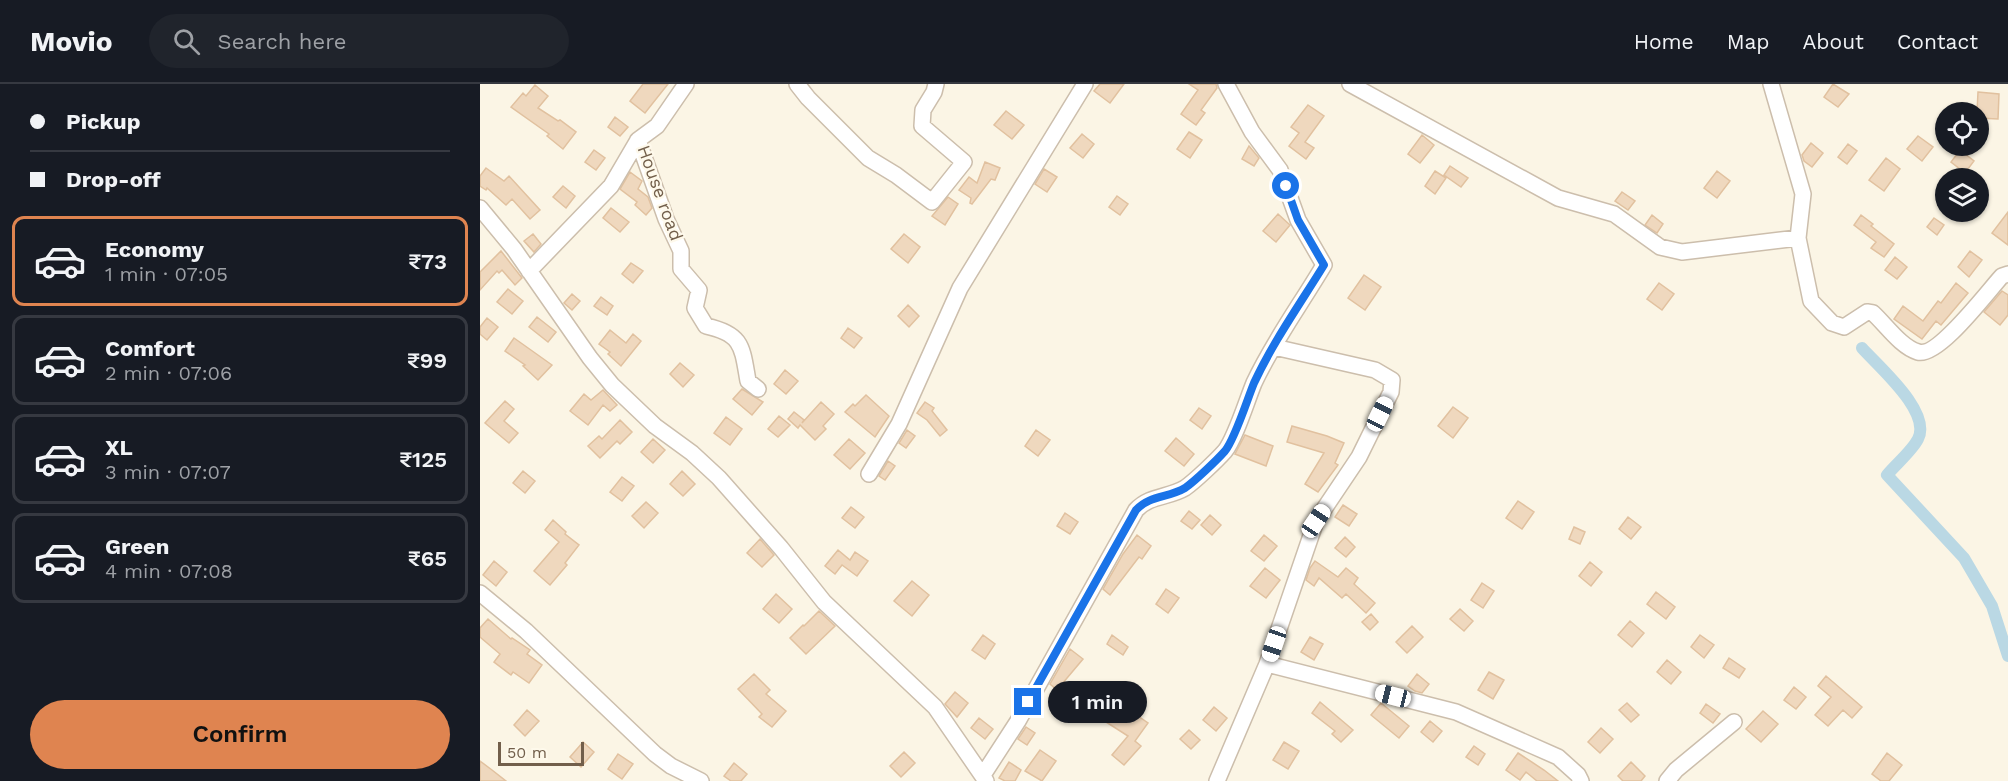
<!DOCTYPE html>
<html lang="en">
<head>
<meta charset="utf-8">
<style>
  :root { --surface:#171b24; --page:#20242c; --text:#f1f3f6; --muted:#9ea1a6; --line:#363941; --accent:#df8450 }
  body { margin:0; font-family:"Work Sans",sans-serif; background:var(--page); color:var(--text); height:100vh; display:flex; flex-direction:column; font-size:22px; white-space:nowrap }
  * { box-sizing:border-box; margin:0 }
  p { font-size:20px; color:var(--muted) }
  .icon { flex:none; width:33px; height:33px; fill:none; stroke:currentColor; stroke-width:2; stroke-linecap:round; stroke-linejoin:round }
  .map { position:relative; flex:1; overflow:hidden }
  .panel { display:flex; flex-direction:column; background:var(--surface); width:480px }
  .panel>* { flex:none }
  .banner { display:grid; align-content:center; height:132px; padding:0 30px; background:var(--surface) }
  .fabs { position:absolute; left:1455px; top:18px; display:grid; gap:12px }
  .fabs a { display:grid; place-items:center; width:54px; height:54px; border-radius:50%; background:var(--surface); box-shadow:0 2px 4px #0004; font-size:30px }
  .scale { position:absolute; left:18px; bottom:15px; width:86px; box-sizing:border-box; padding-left:6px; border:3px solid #725f4b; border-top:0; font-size:16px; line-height:21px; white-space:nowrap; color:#725f4b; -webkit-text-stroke:4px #fef9eb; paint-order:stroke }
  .end { position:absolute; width:27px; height:27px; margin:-14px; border:8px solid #1a73e8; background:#fff; box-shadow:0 0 0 3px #fff }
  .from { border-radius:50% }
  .bubble { position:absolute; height:42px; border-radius:21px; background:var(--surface); box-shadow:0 2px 4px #0004; font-size:20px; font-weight:600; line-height:42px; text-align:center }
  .car { position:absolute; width:18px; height:36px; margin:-18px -9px; border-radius:8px; box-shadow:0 0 4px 2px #0007; background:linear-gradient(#fff 24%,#345 0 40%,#fff 0 76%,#345 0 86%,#fff 0) }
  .banner b { display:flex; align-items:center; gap:21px; height:57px; font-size:22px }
  .banner b+b { border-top:2px solid var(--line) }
  .banner i { width:15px; height:15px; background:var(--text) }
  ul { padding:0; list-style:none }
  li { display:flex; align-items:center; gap:18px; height:90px; margin:0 12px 9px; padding:0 18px; border:3px solid var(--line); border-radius:12px }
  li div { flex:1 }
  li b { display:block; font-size:22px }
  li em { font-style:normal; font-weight:600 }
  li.active { border-color:var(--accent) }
  li>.icon { width:54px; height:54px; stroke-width:1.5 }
  .action { display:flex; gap:12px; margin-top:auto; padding:12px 30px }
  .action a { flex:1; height:69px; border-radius:36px; background:var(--accent); color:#111; font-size:24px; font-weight:600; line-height:69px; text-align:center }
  header { display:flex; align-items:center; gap:36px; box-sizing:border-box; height:84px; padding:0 30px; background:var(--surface); border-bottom:2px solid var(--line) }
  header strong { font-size:28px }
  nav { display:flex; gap:33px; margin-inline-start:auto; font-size:21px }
  .search { width:420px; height:54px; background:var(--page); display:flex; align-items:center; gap:15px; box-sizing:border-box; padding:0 21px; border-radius:33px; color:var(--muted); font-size:22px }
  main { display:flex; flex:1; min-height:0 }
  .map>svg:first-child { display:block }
</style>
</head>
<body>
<header>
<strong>Movio</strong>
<div class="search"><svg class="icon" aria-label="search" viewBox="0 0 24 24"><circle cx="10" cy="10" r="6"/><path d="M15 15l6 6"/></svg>Search here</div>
<nav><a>Home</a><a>Map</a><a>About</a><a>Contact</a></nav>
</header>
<main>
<section class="panel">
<div class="banner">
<b><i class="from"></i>Pickup</b>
<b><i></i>Drop-off</b>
</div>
<ul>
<li class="active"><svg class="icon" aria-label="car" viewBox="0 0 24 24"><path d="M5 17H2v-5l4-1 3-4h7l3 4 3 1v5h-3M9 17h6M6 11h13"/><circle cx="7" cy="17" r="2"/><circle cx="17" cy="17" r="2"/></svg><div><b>Economy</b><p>1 min · 07:05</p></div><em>₹73</em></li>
<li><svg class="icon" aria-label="car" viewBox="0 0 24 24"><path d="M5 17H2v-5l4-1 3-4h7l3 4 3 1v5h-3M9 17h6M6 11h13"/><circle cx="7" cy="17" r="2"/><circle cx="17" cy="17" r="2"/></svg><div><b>Comfort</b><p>2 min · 07:06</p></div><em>₹99</em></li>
<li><svg class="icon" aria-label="car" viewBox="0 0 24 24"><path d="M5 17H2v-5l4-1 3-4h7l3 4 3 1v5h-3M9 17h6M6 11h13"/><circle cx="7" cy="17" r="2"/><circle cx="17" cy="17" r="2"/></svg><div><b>XL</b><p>3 min · 07:07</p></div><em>₹125</em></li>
<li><svg class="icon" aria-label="car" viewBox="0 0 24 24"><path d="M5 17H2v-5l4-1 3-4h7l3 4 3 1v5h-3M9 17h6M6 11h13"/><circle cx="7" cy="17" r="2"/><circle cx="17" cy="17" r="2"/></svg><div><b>Green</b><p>4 min · 07:08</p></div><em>₹65</em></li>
</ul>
<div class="action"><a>Confirm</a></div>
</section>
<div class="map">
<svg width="1528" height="697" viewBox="0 0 1528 697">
  <rect width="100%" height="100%" fill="#fbf5e5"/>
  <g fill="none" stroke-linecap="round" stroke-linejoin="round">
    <path stroke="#bad8e4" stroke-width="12" d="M1382,264C1399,283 1452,328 1438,355C1432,367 1415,381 1407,391L1484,474L1512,522L1528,572"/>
  </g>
  <path fill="#efd8be" stroke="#e1c19f" stroke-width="1.5" d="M163,0H188L165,29L150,17Z
    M620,0H644L630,19L614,7Z
    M709,0H736L737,4L721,26L725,29L716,41L701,30L718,6Z
    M1353,0L1369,10L1358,23L1344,13Z
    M55,1L68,12L58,24L78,37L80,36L96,48L83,65L67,52L69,50L31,23L43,9L46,12Z
    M1498,8L1519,10L1518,35L1498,34V28H1497Z
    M828,21L844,32L825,58L834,64L826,75L809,62L819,49L811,43Z
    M526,27L544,41L532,55L514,41Z
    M135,33L148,43L140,52L128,43Z
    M709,48L722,56L710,74L697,65Z
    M602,50L614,60L603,74L590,64Z
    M942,51L954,61L940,79L928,70Z
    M1438,52L1453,63L1442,77L1427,65Z
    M1331,59L1343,69L1332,83L1324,77L1322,71Z
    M1368,60L1377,67L1367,80L1358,73Z
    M769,62L779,74L774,82L762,75Z
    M114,66L125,74L116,86L105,78Z
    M1480,66L1494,77L1485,89L1471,78Z
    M1406,74L1420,85L1404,107L1389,96Z
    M505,78L520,84L515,96L511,95L492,120L490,119L491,114L479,106L489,93L497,99Z
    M970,82L988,94L981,103L964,91Z
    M6,84L24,97L29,92L60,126L50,135L32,115L26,121L7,104L6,106L0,102V92Z
    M564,85L577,93L567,108L555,100Z
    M955,87L966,94L955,110L945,102Z
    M1237,87L1250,97L1237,114L1224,104Z
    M150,88L162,97L158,105L168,113L172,124L166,131L155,121L157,118L140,105Z
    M83,102L95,112L86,124L73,113Z
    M1142,108L1155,117L1148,126L1135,117Z
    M637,112L648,120L640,131L629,123Z
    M468,113L478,120L465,141L452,132Z
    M131,124L149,138L140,148L123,134Z
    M1528,128V161L1512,149Z
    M798,130L810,141L796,158L783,147Z
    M1172,131L1183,140L1177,149L1165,141Z
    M1381,131L1393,140L1391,142L1414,160L1404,173L1391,164L1396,158L1374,141Z
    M1454,134L1464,141L1457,151L1447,143Z
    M53,150L61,160L54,168L44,157Z
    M424,150L440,163L428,179L411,165Z
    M21,167L42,194L35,201L22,186L19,189L17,187L0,206V188Z
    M1490,167L1502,176L1489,193L1478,183Z
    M1415,173L1427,183L1417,195L1405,186Z
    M151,179L163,187L153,199L142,190Z
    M884,191L901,203L885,226L868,214Z
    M1179,199L1194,210L1182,226L1167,215Z
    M1476,199L1488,209L1461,241L1456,237L1442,255L1414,235L1423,222L1443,237L1458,217L1461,219Z
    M28,205L43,217L32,230L17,218Z
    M1522,207L1528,211V231L1520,241L1504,228Z
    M92,210L100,217L92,226L84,219Z
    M121,213L133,222L127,231L114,222Z
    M428,221L439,232L429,243L418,232Z
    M57,233L76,248L68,258L49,243Z
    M7,234L18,243L7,256L0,250V243Z
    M368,244L382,254L374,264L361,254Z
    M130,246L146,259L153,250L161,257L141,282L128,270L130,268L119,260Z
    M34,254L72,281L58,296L43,282L45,281L25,267Z
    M200,279L214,291L203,303L190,290Z
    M305,286L318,297L306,310L294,300Z
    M262,305L283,318L272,331L253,315Z
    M123,306L137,321L130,327L123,321L108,341L90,327L104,310L111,316Z
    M386,311L409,332L395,353L365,328L373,320L375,322Z
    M25,317L34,325L24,337L38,349L29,359L5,339Z
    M341,318L354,330L343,342L346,345L335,356L320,341L318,344L308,335L314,328L324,336L322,339Z
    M445,318L454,324L452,327L467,346L460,352L447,336L437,329Z
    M973,323L988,334L973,354L958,342Z
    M719,324L731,332L722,345L710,336Z
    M299,332L310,341L298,353L288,345Z
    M246,333L262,345L250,361L234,349Z
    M140,336L152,348L140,360L137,357L120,374L108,362L119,352L122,355Z
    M812,342L847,352L864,359L855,379L858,381L838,408L825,400L844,369L807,358Z
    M427,346L435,352L426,364L419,359Z
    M556,346L570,356L558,372L545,362Z
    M765,351L793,362L786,382L755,370Z
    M696,354L714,370L704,382L685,367Z
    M173,355L185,366L173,379L161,368Z
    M369,355L385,369L370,385L354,371Z
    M408,377L415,382L405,396L399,392Z
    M43,387L55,397L45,409L33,399Z
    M202,387L215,400L203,412L190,400Z
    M142,393L154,402L142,417L130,408Z
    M1038,417L1054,428L1042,445L1026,434Z
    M166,418L178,429L164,444L152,432Z
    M863,421L877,430L869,442L855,433Z
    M371,423L384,433L375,444L362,434Z
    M709,427L720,436L712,445L701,437Z
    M585,429L598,438L590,450L577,442Z
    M730,431L741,441L732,451L721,441Z
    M1148,433L1161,443L1151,455L1139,445Z
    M73,436L86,448L85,450L99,461L85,479L87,481L70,501L54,487L79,458L65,446Z
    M1094,443L1105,448L1100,460L1089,455Z
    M657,451L671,462L662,475L659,473L630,511L623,505L643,470Z
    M784,451L797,462L784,477L771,467Z
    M865,453L875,463L866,473L855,464Z
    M280,455L294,471L282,483L267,469Z
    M358,466L370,476L375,468L388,477L377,492L362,481L355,490L345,482Z
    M14,477L27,488L16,502L3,491Z
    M835,477L858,493L866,484L878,494L874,500L895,519L886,529L866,510L862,514L839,494L834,502L826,496L830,484Z
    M1110,478L1122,488L1111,502L1099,492Z
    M785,484L800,496L786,514L770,502Z
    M432,497L449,511L432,532L414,517Z
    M1002,499L1014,507L1003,524L991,516Z
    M686,505L699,514L688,529L676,520Z
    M1176,508L1195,523L1186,535L1167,520Z
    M296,510L312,525L299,539L283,525Z
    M980,525L993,537L984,547L970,535Z
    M339,527L355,542L326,570L310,554L323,541L324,542Z
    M891,530L898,538L890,546L882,538Z
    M8,535L31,555L32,554L50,566L47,570L62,581L49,599L33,588L31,591L14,578L20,570L0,553V544Z
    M1150,537L1164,549L1152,563L1138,551Z
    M932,542L943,553L927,569L916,558Z
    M503,551L515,560L505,575L492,566Z
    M632,551L648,563L643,571L627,560Z
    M1220,551L1234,561L1224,574L1211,563Z
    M830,553L843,560L834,576L821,568Z
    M590,565L603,575L577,606L570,600Z
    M1249,574L1265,585L1259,594L1243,584Z
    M1187,576L1201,588L1191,600L1177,588Z
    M1009,588L1024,596L1013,615L998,606Z
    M274,590L290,606L286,610L306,627L292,643L279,633L282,630L258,605Z
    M937,590L949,600L942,609L935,607L928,602Z
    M1346,592L1382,623L1372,634L1363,626L1348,642L1335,631L1351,613L1338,602Z
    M1314,603L1326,613L1316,625L1304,616Z
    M475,608L488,619L477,633L465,620Z
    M840,618L873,646L861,658L852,650L855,647L832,629Z
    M901,619L929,642L919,654L891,631Z
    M1147,619L1159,631L1151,638L1139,626Z
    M1226,620L1240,630L1233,639L1220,629Z
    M734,623L747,634L736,647L723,636Z
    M636,624L652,635L655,630L668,639L655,657L661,662L644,681L632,671L648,652L626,638Z
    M47,626L59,637L45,652L34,641Z
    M1283,627L1298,640L1281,658L1266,645Z
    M499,634L513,645L505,655L491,644Z
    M950,637L962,647L953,658L941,648Z
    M546,643L555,649L547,661L538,655Z
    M1121,644L1133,655L1120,669L1108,658Z
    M709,646L720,656L711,665L700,655Z
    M103,658L114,668L101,683L90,673Z
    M804,658L819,667L808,685L793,676Z
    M994,662L1005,670L998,681L986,673Z
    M560,666L576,677L562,697L545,687Z
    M424,668L435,679L421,693L410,682Z
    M1038,669L1064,686L1078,697H1057L1046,688L1040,696L1026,686Z
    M1407,669L1422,681L1409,697H1401L1392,690Z
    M138,670L153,680L142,695L128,685Z
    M0,677L12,686L26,697H0Z
    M529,678L541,686L535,697H525L519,694Z
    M1151,678L1165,692L1161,697H1143L1138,692Z
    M254,679L267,690L261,697H251L244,692Z"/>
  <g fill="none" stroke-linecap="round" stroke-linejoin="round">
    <defs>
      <path id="minor" d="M206,0L177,42L158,56L186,135L201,167V185L219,206L215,224L226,242C263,250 262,263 268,297L278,305
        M317,0L328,14L388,74L416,91L452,118L484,78L442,42L443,26L454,8L456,0
        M870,0L1078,114L1134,130L1180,163L1202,168L1318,154
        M1291,0L1323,110L1318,154L1331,217L1352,239L1364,243L1387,228L1393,229C1406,241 1421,263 1438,268C1458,274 1508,207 1522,192L1528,190
        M0,124L34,165L110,274L132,301L175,342L212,369L239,394L301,464L344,518L455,623L506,697
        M49,187L131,102L158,56
        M389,390L419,340L480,204L605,0
        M0,509L46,547L175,670L191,682L221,697
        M787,580L976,628L1078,673L1098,691L1101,697
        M503,691L538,637L656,426C670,411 688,414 705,404C715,397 737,376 745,367C755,355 767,316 774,299C793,258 821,220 844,181L818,136L800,86L772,48L746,0
        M737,697L787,580L836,437L879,373L911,308L912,296L895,286L794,263
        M1187,697L1196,686L1254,638"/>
    </defs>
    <use href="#minor" stroke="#ccbeac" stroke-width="18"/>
    <use href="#minor" stroke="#fff" stroke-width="15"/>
  </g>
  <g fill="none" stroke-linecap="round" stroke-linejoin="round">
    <path stroke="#1a73e8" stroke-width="8" d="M548,618L656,426C670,411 688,414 705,404C715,397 737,376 745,367C755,355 767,316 774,299C793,258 820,220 844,181L818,136L806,102"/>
  </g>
  <g text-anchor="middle" stroke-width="4.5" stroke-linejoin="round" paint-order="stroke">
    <g font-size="18" fill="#725f4b" stroke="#fef9eb">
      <text transform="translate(180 109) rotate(70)" y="6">House road</text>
    </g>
  </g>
</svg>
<div class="fabs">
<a><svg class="icon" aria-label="locate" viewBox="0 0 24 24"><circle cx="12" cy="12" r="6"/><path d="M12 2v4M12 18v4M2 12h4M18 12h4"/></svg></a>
<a><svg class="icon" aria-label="layers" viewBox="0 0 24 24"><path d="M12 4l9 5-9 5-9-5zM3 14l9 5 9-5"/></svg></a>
</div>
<div class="scale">50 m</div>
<i class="end from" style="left:806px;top:102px"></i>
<i class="end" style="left:548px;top:618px"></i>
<div class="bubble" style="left:568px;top:597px;width:99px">1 min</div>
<i class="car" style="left:900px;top:330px;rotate:26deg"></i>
<i class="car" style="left:836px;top:437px;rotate:34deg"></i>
<i class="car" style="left:794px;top:560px;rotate:199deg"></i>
<i class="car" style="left:913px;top:612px;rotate:284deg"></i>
</div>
</main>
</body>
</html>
